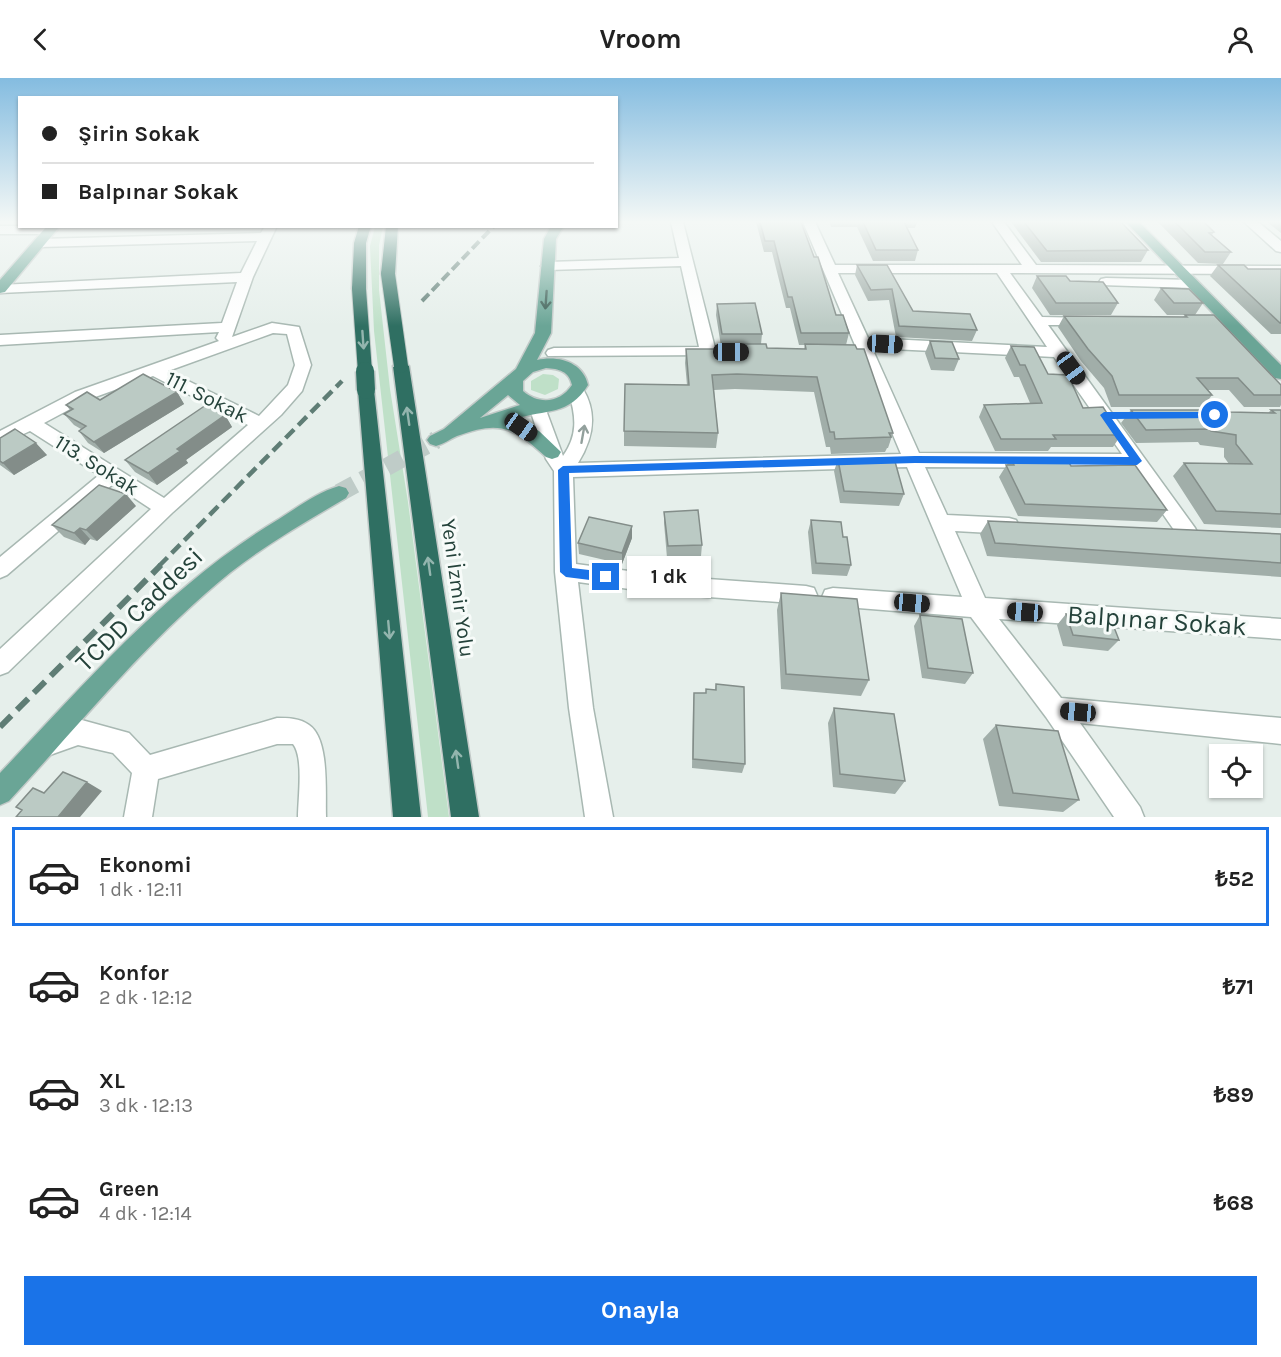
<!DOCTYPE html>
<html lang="tr">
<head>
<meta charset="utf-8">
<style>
  :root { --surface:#fff; --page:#f2f2f2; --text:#222; --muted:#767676; --line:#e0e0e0; --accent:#1a73e8 }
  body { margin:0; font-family:Karla,sans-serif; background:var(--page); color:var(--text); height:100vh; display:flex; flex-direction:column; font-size:22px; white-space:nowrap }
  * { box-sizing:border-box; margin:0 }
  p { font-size:20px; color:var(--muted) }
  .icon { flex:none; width:33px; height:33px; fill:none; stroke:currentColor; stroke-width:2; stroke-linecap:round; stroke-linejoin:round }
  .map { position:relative; height:739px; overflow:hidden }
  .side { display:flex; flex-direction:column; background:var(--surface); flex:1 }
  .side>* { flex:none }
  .hud { position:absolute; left:18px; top:18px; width:600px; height:132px; border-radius:0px; box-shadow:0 2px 4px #0004; display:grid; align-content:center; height:132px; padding:0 24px; background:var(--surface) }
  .buttons { position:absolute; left:1209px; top:666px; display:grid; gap:12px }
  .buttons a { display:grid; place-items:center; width:54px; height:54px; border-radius:0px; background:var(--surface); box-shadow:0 2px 4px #0004; font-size:30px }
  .end { position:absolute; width:27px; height:27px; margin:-14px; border:8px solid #1a73e8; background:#fff; box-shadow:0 0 0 3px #fff }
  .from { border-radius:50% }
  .bubble { position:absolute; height:42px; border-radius:0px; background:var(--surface); box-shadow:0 2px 4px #0004; font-size:20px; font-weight:700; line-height:42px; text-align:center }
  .car { position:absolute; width:18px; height:36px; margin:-18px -9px; border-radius:8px; box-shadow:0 0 4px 2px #0007; background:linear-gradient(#222 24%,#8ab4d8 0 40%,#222 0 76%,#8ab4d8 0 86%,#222 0) }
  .hud b { display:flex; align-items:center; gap:21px; height:57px; font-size:22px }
  .hud b+b { border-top:2px solid var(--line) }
  .hud i { width:15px; height:15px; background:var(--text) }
  ul { padding:10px 0 0; list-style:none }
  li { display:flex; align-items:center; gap:18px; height:99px; margin:0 12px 9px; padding:0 12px; border:3px solid transparent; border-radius:0px }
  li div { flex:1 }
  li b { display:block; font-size:22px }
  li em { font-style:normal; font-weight:700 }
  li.current { border-color:var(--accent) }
  li>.icon { width:54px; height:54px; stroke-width:1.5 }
  .primary-button { display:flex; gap:12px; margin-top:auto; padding:12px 24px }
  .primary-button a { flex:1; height:69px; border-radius:0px; background:var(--accent); color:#fff; font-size:24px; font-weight:700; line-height:69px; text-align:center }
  header { display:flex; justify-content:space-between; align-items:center; height:78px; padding:0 24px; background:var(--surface); font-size:27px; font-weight:700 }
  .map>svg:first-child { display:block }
</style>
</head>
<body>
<header><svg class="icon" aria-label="back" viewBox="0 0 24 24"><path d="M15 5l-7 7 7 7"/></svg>Vroom<svg class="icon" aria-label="person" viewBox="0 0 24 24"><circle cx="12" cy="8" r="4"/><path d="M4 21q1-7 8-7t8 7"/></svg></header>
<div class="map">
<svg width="1281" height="739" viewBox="0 0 1281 739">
  <rect width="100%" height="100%" fill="#e6efeb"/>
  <path fill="#bfe0c8" d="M375,149H383L379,167V212L390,311L408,424L449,739H428L374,253L370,168Z
    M543,296L553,297L559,301L558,311L545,317L531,312V303Z"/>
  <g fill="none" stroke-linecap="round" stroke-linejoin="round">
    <path stroke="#bfccc8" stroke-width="18" stroke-dasharray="18 9" stroke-linecap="butt" d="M339,415L436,362"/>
    <defs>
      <path id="minor" d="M671,144H683L716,274L714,277L548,278L546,275L548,272L554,270L699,269L681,188L548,192L541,188L548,184L679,180Z
        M803,144H815L835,187H1022L992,144H1004L1036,187L1281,188V196L1010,195L1042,239L1090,240L1092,243L1085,247H1048L1195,450L1198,456L1195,462L1188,464L1181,462L1131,390L925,389L947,437L1009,440L1016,442L1019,448L1016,454L1009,456L955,453L985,520L1281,541V561L999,541L1061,620L1281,640V666L1080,645L1140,729L1144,739H1114L1046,639L971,539L833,528L825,526L822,519L825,512L833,510L962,519L907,389L573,399L576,486L666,498L806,508L814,510L817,517L814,524L806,526L666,516L578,504L593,630L613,739H585L569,630L555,494L554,393L546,381L529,328L531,324H543L563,378C578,357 576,339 569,315L571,311H583C598,336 593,361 578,385L901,376ZM838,195H997L1047,269L868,260ZM872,270L1054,279L1122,376L919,375Z
        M1244,144H1258L1281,163V174L1276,173Z
        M0,148H52L57,152L51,156H0Z
        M265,148L276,150L253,199L232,259L272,245L299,249L311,287L302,313L281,337L172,435L8,594L0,597V571L151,431L113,406L7,497L0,500V479L99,397L30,353L0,367V353L75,314L219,263L216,260L219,254L0,267V257L222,245L237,204L0,215V207L241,195L257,163L40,169L34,165L40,161L261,155ZM273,255L287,256L295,287L288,307L259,338L168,293ZM153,298L248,347L164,420L44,345L87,322Z
        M1106,200L1193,202L1200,206L1193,210L1101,207L1099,204L1101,201Z
        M277,640C288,640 300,640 309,647C330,661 325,716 326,739H298C298,721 304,679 293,666H277L158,701L152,739H124L132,695L113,675L78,667L47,678L38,674L34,665L38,656L78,641L129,655L150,677Z"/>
      <path id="major" d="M1126,144H1139L1281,287V301L1275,300Z
        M47,148H60L5,214L0,215V202Z
        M551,148H564L556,161L551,255L537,282C558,277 583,284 588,307C569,338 546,331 515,341L539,353L561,374L558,379L552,381L546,379C513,349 500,342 457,358C450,361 444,366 436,368L430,366L427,362L430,358L444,351L516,291L535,255L544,161ZM546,290C559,291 569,293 572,307C560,325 539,327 523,313V303L533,294ZM508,317L520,327L480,340Z
        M339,408L346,410L349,415L346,420C307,443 267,466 231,494C148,561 81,645 9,723L0,727V695C87,603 170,506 279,441C298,429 318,414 339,408Z"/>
      <path id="highway" d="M359,148H371L366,165V211L359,215L352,211L354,165Z
        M386,148H398L395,196L388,200L381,196Z
        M401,283L409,288L479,739H451L393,288Z
        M366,307L372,308L374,312L421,739H393L358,312L360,308Z"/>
    </defs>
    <use href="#minor" stroke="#a8b8b2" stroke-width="3"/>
    <use href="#major" stroke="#c2cac8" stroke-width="3"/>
    <use href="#highway" stroke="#c2cac8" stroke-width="3"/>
    <use href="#minor" fill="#fff" fill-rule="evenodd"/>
    <use href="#major" fill="#6aa596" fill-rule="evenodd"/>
    <use href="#highway" fill="#2f6f62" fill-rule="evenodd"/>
    <path stroke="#5f7d75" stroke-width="4" stroke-dasharray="10 4.5" stroke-linecap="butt" d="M422,223L494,148"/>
    <path stroke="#5f7d75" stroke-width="4.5" stroke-dasharray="12 6" stroke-linecap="butt" d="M159,488L342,303"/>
    <path stroke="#5f7d75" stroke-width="6" stroke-dasharray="16 8" stroke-linecap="butt" d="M0,649L161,487"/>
    <defs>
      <path id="highway-bridge-far1" d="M388,196L401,288
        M359,211L365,294"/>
      <path id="highway-bridge" d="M365,293L366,312"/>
    </defs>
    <use href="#highway-bridge-far1" stroke="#c2cac8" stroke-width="16" stroke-linecap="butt"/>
    <use href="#highway-bridge" stroke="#c2cac8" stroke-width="21" stroke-linecap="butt"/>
    <use href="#highway-bridge-far1" stroke="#2f6f62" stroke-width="14"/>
    <use href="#highway-bridge" stroke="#2f6f62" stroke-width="18"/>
  </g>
  <path fill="#a1aea9" d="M756,144H801L836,237L849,255L846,267L893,355L888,370H887L885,374L831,376L830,369H826L814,314L735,311L714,312L718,355L716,370L624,368V353L687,307L685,285L686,271H724V268H721L716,237L717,226L762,256L761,266L767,270L804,271L805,267H799L790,230H786L772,174H764Z
    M830,144H917L915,150H907L918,172L915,183H873L857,149H831Z
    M1011,144H1121L1148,172L1141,184H1041Z
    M1158,144H1204L1214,154L1212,157L1231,174L1223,186L1198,185Z
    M1267,144H1281V155Z
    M857,187H887L913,233L977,252L972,263L896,259L889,222L868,223L855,197Z
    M1218,187L1248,191H1281V256H1271L1210,198Z
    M1037,198L1070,203L1118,225L1111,237H1050L1032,210Z
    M1161,210L1203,225L1195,237H1167L1154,222Z
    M1185,237L1281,307V327L1280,329H1244L1229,312H1208L1212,317L1203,329H1111L1104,310L1081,283L1058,249L1064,238L1183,239Z
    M930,263L959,281L954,293L931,292L925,275Z
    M1011,268L1048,296L1083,330L1121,357L1113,369H1051L1048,373H995L979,339L984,327L1030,325L1019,299H1014L1005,280Z
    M177,314L184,326L104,375L88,365L79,353L81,351L74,347L64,336L70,332L66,327L100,322Z
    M1131,332L1268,335L1271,332H1281V450L1204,446L1173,398L1184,385L1229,386L1224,379V370L1200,367L1198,364L1136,365L1121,345Z
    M225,337L232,349L186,382L188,385L157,407L135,394L125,382Z
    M0,360L47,377L14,397L0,387Z
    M1011,380L1071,388L1167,432L1157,444L1018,438L999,399Z
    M838,382L904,416L899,428L840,425L834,393Z
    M136,428L97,463L90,461L85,467L64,459L52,447Z
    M664,434L702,467L701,478L667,480L664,445Z
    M811,442L843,459L851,487L847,498L812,496L808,454Z
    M988,443L1281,456V499L987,478L980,456Z
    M632,448V460L622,486L579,476L578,465Z
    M781,515L869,602L861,618L781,611L777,532Z
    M1066,536L1119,562L1108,573L1063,568L1057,547Z
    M920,537L973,595L965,606L922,600L914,548Z
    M716,606L745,686L742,695L692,690L693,625L694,615H705L715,612Z
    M834,630L905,703L895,716L833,709L828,645Z
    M996,647L1079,722L1063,734L999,728L983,661Z"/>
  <path fill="#838d89" d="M177,314L184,326L104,375L94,364Z
    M225,337L232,349L186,382L188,385L157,407L148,395L177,371Z
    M36,365L47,377L14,397L3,385Z
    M126,416L136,428L97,463L86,452Z
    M632,448V460L622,486V475Z
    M80,450L90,461L85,467L74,455Z
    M87,704L102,713L80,739H58Z"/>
  <path fill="#bbcac4" stroke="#838d89" stroke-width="1.5" d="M760,144H801L814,179H818L836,237H843L849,255H801L792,219H788L774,163H765Z
    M863,144H904L918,172H876Z
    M1024,144H1121L1148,172L1047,173Z
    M1175,144H1204L1214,154L1209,155L1231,174H1205Z
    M857,187H887L913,233L970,236L977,252L899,248L892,211L871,212Z
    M1218,187H1244L1248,191H1281V245H1280Z
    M1037,198H1066L1070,203L1103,204L1118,225H1056Z
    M1161,210L1189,211L1203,225H1174Z
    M755,225L762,256H722L717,226Z
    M1185,237H1214L1281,307V317H1254L1238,300H1197L1212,317H1119L1112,298L1088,271L1064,238L1187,239Z
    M930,263L952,264L959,281L935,280Z
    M724,266H766L767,270L806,271L805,266L855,267L857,271H864L893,355H889L891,359L835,361L834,354H830L817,299L737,296L712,297L718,355L624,353L625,306L689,307L686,271H725Z
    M1011,268L1034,269L1048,296L1068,297L1083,330L1103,329L1121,357H1053L1056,361H1001L984,327L1042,325L1025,287H1020Z
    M143,296L177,314L94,364L79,353L86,348L64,336L73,331L66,327L87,314L100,322Z
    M206,327L225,337L177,371L180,373L148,395L125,382Z
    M1131,332H1228L1230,334L1275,335L1271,332H1281V436L1216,433L1184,385L1252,386L1236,366V357L1211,353L1209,351L1146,352Z
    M15,351L36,365L3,385L0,383V360Z
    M894,380L904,416L844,413L838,382Z
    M1011,380H1066L1071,388L1135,387L1167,432L1025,426L1006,387H1014Z
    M99,407L126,416L86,452L80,450L74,455L52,447Z
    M698,432L702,467L668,468L664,434Z
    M589,439L632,448L622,475L578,465Z
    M811,442L841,444L843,459H847L851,487L816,485Z
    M988,443L1281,456V485L995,465Z
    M781,515L857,521L869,602L786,596Z
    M1066,536L1110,539L1119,562L1073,557Z
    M920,537L962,541L973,595L928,590Z
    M716,606L744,609L745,686L693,681L694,615H706V611L716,612Z
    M834,630L894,636L905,703L840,696Z
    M996,647L1058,653L1079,722L1013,715Z
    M63,694L87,704L58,739H16L22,732L16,729L33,710L44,715Z"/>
  <defs><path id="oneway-shaft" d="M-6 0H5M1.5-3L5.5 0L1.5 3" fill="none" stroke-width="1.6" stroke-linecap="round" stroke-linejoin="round" transform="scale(1.5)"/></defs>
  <use stroke="#365b51" href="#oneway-shaft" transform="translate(546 222) rotate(94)"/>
  <g stroke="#93b5ae">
    <use href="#oneway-shaft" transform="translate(363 262) rotate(86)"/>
    <use href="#oneway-shaft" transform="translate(408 338) rotate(-98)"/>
    <use href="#oneway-shaft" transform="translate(429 488) rotate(-98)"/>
    <use href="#oneway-shaft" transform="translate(389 552) rotate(85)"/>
    <use href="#oneway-shaft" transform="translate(457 681) rotate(-98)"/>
  </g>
  <use stroke="#92a09c" href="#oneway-shaft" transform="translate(583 356) rotate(-80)"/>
  <linearGradient id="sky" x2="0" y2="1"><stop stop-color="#84bce0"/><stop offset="0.58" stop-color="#f4f8f6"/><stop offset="1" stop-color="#f4f8f6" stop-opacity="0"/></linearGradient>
  <rect width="1281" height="248" fill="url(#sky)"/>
  <path fill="#1a73e8" d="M1104,334H1215L1219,337L1215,340L1112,341L1142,383L1137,387L915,385L569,395L572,490L606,494L612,499L606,504L566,499L560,494L558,392L563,388L915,378L1129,379L1100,337Z"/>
  <g text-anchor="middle" stroke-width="6" stroke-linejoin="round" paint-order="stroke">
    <g font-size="21" fill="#24423a" stroke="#f7fbf9">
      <text transform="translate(207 319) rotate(27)" y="7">111. Sokak</text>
      <text transform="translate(97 387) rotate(32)" y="7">113. Sokak</text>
      <text transform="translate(458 510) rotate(82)" y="7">Yeni İzmir Yolu</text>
    </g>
    <g font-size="26" fill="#24423a" stroke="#f7fbf9">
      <text transform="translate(139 531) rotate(-44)" y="9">TCDD Caddesi</text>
      <text transform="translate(1157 542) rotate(4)" y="9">Balpınar Sokak</text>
    </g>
  </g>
</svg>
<div class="buttons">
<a><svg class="icon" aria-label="locate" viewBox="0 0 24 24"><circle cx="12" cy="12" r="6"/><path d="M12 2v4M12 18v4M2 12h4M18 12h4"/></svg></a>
</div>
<i class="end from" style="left:1215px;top:337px"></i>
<i class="end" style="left:606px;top:499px"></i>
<div class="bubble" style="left:627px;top:478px;width:84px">1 dk</div>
<i class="car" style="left:885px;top:266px;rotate:93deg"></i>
<i class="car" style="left:731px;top:274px;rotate:90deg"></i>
<i class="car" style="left:1071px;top:290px;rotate:144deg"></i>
<i class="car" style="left:521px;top:349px;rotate:125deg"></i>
<i class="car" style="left:912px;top:525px;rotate:95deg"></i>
<i class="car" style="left:1025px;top:534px;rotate:274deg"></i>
<i class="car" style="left:1078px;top:634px;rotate:275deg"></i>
<div class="hud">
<b><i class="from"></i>Şirin Sokak</b>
<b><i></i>Balpınar Sokak</b>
</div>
</div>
<section class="side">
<ul>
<li class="current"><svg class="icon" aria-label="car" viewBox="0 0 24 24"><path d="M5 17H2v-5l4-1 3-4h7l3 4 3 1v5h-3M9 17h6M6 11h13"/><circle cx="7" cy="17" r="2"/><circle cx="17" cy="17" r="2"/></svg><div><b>Ekonomi</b><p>1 dk · 12:11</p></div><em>₺52</em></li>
<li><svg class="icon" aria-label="car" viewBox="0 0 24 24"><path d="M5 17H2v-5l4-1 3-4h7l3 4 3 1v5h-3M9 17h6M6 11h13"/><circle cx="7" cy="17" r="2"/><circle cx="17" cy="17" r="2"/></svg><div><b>Konfor</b><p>2 dk · 12:12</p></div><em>₺71</em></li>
<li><svg class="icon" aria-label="car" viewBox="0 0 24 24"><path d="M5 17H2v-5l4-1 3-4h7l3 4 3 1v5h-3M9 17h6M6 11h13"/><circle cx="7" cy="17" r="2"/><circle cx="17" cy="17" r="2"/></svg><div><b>XL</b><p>3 dk · 12:13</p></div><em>₺89</em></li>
<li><svg class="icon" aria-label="car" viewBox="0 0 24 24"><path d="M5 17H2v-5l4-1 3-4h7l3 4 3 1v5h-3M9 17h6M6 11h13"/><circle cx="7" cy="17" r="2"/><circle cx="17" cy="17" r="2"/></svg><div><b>Green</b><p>4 dk · 12:14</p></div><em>₺68</em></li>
</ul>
<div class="primary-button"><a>Onayla</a></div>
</section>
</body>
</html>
